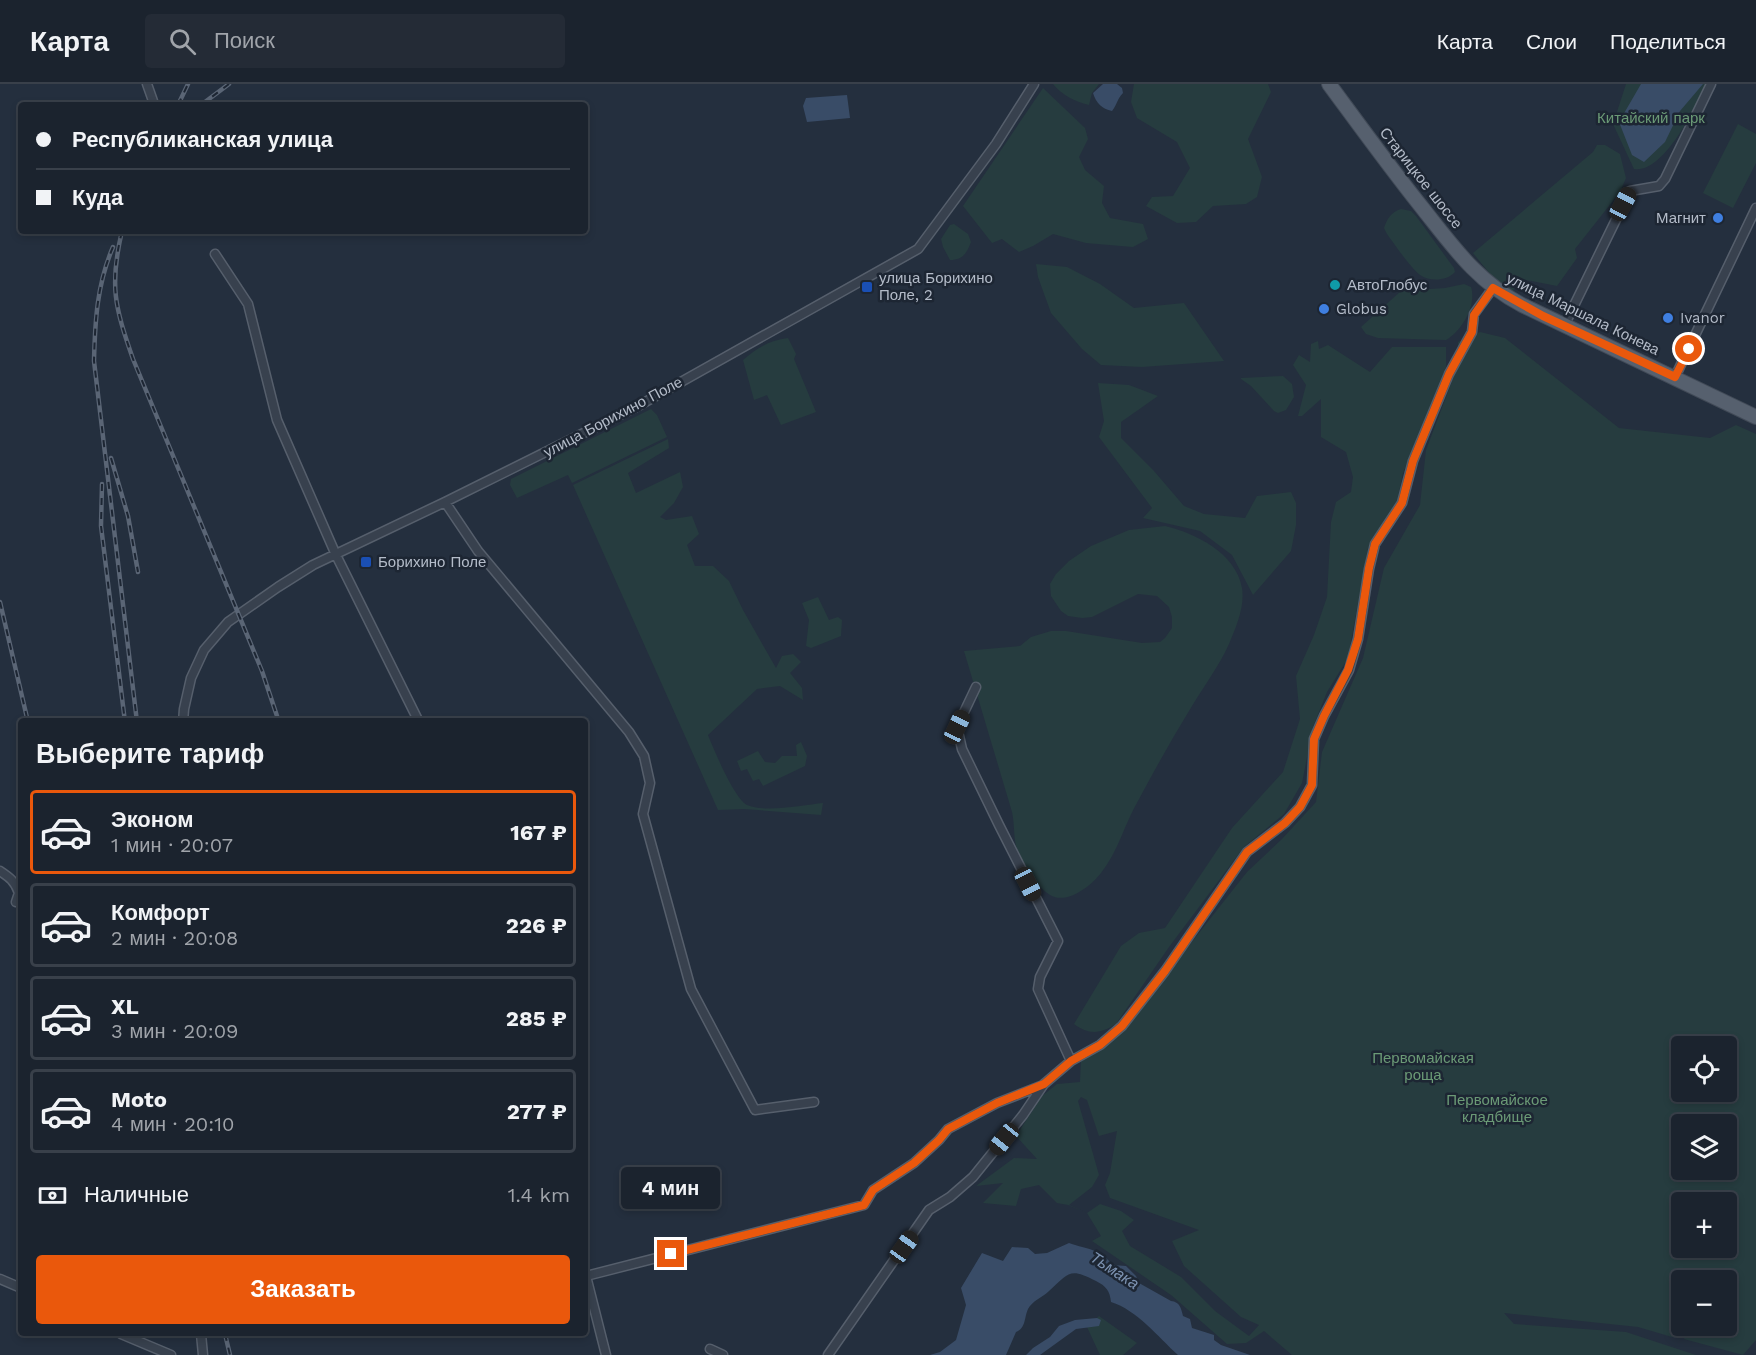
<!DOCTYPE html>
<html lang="ru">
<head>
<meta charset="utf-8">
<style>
  :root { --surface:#1b232e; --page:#242b36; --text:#f1f3f6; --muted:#a0a4aa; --line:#39404a; --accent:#ea580c }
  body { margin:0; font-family:"Work Sans",sans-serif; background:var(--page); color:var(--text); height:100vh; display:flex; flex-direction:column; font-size:22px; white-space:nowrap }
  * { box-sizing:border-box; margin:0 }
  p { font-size:20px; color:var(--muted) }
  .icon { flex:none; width:33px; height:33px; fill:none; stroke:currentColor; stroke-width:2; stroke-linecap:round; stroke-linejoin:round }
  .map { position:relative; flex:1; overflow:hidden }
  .side { position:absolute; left:18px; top:634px; width:570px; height:618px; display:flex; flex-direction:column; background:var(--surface); border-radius:6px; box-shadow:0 3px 9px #0003,0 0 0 2px var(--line) }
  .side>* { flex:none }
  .hud { position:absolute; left:18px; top:18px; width:570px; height:132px; border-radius:6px; box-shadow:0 3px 9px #0003,0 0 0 2px var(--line); display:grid; align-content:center; height:132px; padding:0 18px; background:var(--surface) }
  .buttons { position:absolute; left:1671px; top:952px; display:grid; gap:12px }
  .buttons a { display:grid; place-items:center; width:66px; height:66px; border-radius:6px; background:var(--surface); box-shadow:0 3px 9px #0003,0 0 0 2px var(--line); font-size:30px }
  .end { position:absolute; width:27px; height:27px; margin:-14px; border:8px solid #ea580c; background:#fff; box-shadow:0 0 0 3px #fff }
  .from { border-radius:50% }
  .bubble { position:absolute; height:42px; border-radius:6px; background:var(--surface); box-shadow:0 3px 9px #0003,0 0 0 2px var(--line); font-size:20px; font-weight:700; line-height:42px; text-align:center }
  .car { position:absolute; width:18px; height:36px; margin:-18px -9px; border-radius:8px; box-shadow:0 0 4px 2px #0007; background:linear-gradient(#222 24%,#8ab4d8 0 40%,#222 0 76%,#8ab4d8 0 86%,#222 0) }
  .hud b { display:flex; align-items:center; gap:21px; height:57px; font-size:22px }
  .hud b+b { border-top:2px solid var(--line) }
  .hud i { width:15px; height:15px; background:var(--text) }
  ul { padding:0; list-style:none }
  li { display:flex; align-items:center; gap:18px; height:84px; margin:0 12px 9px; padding:0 6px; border:3px solid var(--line); border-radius:6px }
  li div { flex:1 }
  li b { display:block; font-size:22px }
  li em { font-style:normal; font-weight:700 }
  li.active { border-color:var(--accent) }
  li>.icon { width:54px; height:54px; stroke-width:1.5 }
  h2 { padding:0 18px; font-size:27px; line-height:72px }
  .pay { display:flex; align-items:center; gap:15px; height:66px; padding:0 18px; font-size:22px }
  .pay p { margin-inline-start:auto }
  .button { display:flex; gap:12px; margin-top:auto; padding:12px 18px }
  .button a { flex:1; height:69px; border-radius:6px; background:var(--accent); color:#fff; font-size:24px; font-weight:700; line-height:69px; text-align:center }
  header { display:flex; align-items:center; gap:36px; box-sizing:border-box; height:84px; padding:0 30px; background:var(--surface); border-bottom:2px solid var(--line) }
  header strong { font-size:28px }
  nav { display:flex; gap:33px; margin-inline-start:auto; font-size:21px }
  .search { width:420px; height:54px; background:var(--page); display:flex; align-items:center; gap:15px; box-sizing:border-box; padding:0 21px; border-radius:6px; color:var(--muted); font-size:22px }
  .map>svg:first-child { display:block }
</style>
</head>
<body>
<header>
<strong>Карта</strong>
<div class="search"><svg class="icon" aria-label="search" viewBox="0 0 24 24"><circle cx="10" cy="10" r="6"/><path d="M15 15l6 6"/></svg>Поиск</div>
<nav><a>Карта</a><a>Слои</a><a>Поделиться</a></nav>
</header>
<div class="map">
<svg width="1756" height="1271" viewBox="0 0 1756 1271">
  <rect width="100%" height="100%" fill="#242f3e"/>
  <path fill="#263c3f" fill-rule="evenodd" d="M1053,0H1099L1092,9L1089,21C1074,17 1063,12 1053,0Z
    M1134,0H1268L1271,8L1248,55L1262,93L1257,113L1246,120L1213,122L1196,138L1177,139L1146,122L1152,113L1173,112L1190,84L1177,58L1137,34L1131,18Z
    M1626,0H1707C1695,23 1664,90 1634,85L1613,40Z
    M1043,4L1085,44L1088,55L1079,73L1085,86L1104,102L1102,119L1110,134L1143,140L1148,155L1133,163L1086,159L1053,150L1033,162L1019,168L1002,155L992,159L963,122Z
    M1738,40L1756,50V79L1733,124L1703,109Z
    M1597,61H1605L1620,70L1626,94L1620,108L1575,165L1577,174L1557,202L1516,194L1513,209L1490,190L1473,169L1593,68Z
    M1401,125L1411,127L1416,132L1454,184L1455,188C1447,197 1430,198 1420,191C1410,183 1395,161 1387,150L1384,144C1387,135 1391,128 1401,125Z
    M954,140L968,150L971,158C967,169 963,176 950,176L943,163L941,155L950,141Z
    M1036,180L1067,183L1100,200L1134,224L1184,219L1224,277L1142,283L1101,281L1082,265L1051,229L1038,193Z
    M1464,200L1471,203C1477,221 1462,247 1446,256L1378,254L1366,250L1361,243L1401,207L1445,204Z
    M1480,248L1505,254L1619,344L1710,354L1736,341L1756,350V1256L1743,1271L1684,1255L1686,1250L1672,1253L1638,1243L1504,1229L1514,1240L1626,1248L1696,1271H1292L1264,1247L1246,1259L1227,1260L1171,1211L1092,1157L1101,1152L1087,1129L1068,1121L1057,1119L1039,1101L1021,1105L1016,1122L983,1119L1003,1099L976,1102L1014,1074L1037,1075L1016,1052L1042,1012L1057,1000L1080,998L1081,975L1116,954L1247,788L1282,755L1316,718L1322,668L1363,574L1384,484L1420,421L1426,366L1457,284L1458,258ZM1682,963H1726V1008H1682ZM1081,1013L1087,1016L1099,1052L1117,1047L1110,1089L1105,1101L1110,1114L1199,1146L1172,1157L1184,1182L1241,1233L1259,1241L1249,1252L1215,1227L1181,1193L1130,1162L1122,1147L1134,1136L1121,1127L1100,1120L1087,1129L1069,1121L1092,1103L1099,1091L1078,1017ZM1682,1041H1726V1086H1682ZM1682,1119H1726V1164H1682ZM1682,1197H1726V1242H1682Z
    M788,254L796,270L794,275L816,328L781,341L767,311L754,316L743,276C757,264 770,256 788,254Z
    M1318,257L1319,265L1328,261L1370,288L1392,263H1446V283L1403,389L1397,418L1368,464L1348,574L1327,608L1313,643L1302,699L1284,730L1244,763L1169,863L1116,940C1100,950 1089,951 1074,940L1121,862L1139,849L1165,844L1232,744L1283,688L1300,635L1296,592L1314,551L1327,513L1331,438L1336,418L1351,408L1353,393L1346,368L1321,353V315L1302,332H1298L1306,301L1293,281L1299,271L1310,278L1311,260Z
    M1283,292L1292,300L1294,313L1286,326L1278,329L1274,327L1251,302L1241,295V294Z
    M1098,299L1129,301L1158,312L1121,338V354L1154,387L1184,422L1204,430L1245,434L1257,412L1291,408L1296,419V441L1291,467L1253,511L1232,471L1200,447L1143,434L1152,424L1099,353L1104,337Z
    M651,325L657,331L667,353L572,399L568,391L517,414L510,401L511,395Z
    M668,355L669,364L628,389L636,409L680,388L683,403L674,419L660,433L666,436L692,432L699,450L687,461L695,482H713L729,497L743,526L776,584L782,572L793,570L801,578L790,589L802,604L803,616L780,602L757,605L708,651C714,666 734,714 747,721C765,729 804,721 823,719L821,731L744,725L718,726L573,401Z
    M1165,442C1195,449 1236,469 1242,504C1245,523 1236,543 1229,560C1219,582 1204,602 1192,622C1173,653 1155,685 1138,717C1124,741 1118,768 1101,789C1091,802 1067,821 1050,811C1037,803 1024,782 1018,768C1013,756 1015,741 1012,728C996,674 980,621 964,567L1020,562L1031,553L1051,547H1066L1142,559L1160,558L1165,554L1172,544V533L1169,523L1157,512L1138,510L1092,533L1082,534L1068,532L1061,527L1051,512L1050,500L1056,490L1069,477L1091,462L1129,446Z
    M818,513L829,536L838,533L842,536L841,552L811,564L806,562L809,536L802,519Z
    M801,658L807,672L805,682L763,702L759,695L753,697L747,685L741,687L737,677L758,667L765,678L775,679L782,672H797L796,661Z
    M1099,1232L1137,1259L1123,1271H1100L1087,1243Z"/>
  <path fill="#394c67" d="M1103,0H1117L1122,4L1123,9C1117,15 1117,21 1112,27C1102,25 1096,19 1093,9Z
    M1641,0H1703L1680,27L1665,58L1644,78L1632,71L1619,38Z
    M847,11L850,34L807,38L803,22L806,14Z
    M1069,1159C1089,1166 1098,1164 1113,1181L1126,1182L1136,1192L1139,1199L1171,1217C1180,1218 1181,1224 1183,1232L1190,1235L1192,1244L1214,1251V1256L1221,1261L1250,1271H1178C1158,1253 1137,1226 1111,1218C1110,1207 1106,1202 1096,1197C1069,1183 1069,1189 1049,1207C1043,1213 1032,1217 1028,1225C1024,1234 1026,1244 1016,1248L1006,1271H930L940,1268L956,1256L966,1221L961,1204L982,1169L1003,1177L1012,1163L1028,1164L1035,1170L1047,1169Z
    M1097,1234L1101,1236L1099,1242L1076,1245L1040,1271H1026L1033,1264L1050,1253L1059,1242L1075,1236Z"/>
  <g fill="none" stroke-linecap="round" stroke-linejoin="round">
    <defs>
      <path id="minor" d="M147,0L153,17
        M215,170L248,220L277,336L336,471L419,638
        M1564,242L1630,107L1659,102L1665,95L1711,0
        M1675,293L1756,124
        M445,418L478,467L629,648L644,672L650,699L643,730L691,905L755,1026L814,1018
        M976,603L957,643L962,665L999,741L1058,857L1040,893L1038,905L1071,977
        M183,638L184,625L191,594L204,566L228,538L278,503L313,481L445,418L640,321L918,165L996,60L1034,0
        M0,787C9,793 15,797 19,809L16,818
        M585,1188L606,1271
        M586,1192L864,1121L873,1106L914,1079L939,1056L948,1045L997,1019L1043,1001
        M0,1195L21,1204
        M121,1250L171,1271
        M201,1250L203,1271
        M710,1265L723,1271
        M828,1271L929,1126L950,1113L973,1093L1023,1031L1044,1000L1071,977L1100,961L1122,942L1165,887L1247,768L1285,739L1300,723L1312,701L1314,655L1324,632L1349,586L1358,555L1369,485L1375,460L1402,419L1413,377L1449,290L1472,248L1474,230L1493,204"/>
      <path id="primary" d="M1329,0C1360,42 1391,85 1424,126C1454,164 1478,198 1522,221L1756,333"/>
    </defs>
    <use href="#minor" stroke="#565f6c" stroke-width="11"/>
    <use href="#primary" stroke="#414a57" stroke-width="16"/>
    <use href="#minor" stroke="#38414e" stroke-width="8"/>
    <use href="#primary" stroke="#56606e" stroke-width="14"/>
    <defs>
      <path id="rail" d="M178,21L188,0
        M201,21L229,0
        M122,147C109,202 115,223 133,275L262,587L279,638
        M113,163C97,200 95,237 94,277L137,638
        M111,374L128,432L138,488
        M102,400L101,442L125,638
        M0,518L28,638
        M153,636V638
        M225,1250L230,1271"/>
    </defs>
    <use href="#rail" stroke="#5a6575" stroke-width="4.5"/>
    <use href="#rail" stroke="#1d2633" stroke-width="2" stroke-dasharray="7" stroke-linecap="butt"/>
  </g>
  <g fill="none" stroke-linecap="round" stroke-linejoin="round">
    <path stroke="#ea580c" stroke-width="8" d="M671,1170L864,1121L873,1106L914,1079L939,1056L948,1045L997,1019L1044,1000L1071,977L1100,961L1122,942L1165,887L1247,768L1285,739L1300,723L1312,701L1314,655L1324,632L1348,586L1358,555L1369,484L1375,460L1402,419L1413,377L1449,290L1472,248L1474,231L1493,204L1543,232L1675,293L1689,265"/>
  </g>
  <g fill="#3f7fe0" stroke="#1d2633" stroke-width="2">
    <circle cx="1718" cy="134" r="6"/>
    <circle cx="1324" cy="225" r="6"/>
    <circle cx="1668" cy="234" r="6"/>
  </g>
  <circle fill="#0f9aa8" stroke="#1d2633" stroke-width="2" cx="1335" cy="201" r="6"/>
  <g fill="#1a4fb4" stroke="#1d2633" stroke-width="2">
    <rect x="861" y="197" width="12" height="12" rx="3"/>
    <rect x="360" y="472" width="12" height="12" rx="3"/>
  </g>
  <g text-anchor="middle" stroke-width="5" stroke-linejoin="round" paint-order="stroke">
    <g font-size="15" fill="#6b9a76" stroke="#1d2633">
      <text x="1651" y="39">Китайский парк</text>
      <text x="1423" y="979">Первомайская<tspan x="1423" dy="17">роща</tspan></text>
      <text x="1497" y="1021">Первомайское<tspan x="1497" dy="17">кладбище</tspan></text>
    </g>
    <g font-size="15" fill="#b4bcc9" stroke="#1d2633">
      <text transform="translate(1421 94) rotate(52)" y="5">Старицкое шоссе</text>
      <text transform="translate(1583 230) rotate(26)" y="5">улица Маршала Конева</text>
      <text transform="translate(613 333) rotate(-28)" y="5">улица Борихино Поле</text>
    </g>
    <g font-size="15" fill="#b4bcc9" stroke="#1d2633" text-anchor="start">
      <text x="1706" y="139" text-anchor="end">Магнит</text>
      <text x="879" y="199">улица Борихино<tspan x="879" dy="17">Поле, 2</tspan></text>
      <text x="1347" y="206">АвтоГлобус</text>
      <text x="1336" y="230">Globus</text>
      <text x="1680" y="239">Ivanor</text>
      <text x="378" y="483">Борихино Поле</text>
    </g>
    <g font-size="16" font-style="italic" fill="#7c92b1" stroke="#1d2633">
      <text transform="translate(1115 1186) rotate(33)" y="6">Тьмака</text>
    </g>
  </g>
</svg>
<div class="buttons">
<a><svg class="icon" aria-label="locate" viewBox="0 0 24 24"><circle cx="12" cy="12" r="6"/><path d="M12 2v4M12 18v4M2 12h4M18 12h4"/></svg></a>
<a><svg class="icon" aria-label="layers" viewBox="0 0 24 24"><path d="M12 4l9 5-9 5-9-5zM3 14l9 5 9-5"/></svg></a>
<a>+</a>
<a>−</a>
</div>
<i class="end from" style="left:1689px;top:265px"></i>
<i class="end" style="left:671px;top:1170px"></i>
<div class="bubble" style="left:621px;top:1083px;width:99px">4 мин</div>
<i class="car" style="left:1623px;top:120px;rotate:28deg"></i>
<i class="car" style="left:957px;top:643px;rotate:25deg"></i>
<i class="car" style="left:1028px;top:800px;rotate:153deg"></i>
<i class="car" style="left:1004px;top:1055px;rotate:219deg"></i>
<i class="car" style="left:904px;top:1163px;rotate:35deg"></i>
<div class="hud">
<b><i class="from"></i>Республиканская улица</b>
<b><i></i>Куда</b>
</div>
<section class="side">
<h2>Выберите тариф</h2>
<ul>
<li class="active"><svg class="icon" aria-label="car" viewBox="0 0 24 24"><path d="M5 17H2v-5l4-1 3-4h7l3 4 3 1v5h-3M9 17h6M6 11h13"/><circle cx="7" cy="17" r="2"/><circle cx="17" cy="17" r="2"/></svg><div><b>Эконом</b><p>1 мин · 20:07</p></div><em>167 ₽</em></li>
<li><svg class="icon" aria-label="car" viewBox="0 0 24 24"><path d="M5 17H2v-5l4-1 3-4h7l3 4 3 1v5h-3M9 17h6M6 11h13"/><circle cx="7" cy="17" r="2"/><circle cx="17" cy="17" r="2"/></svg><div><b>Комфорт</b><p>2 мин · 20:08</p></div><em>226 ₽</em></li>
<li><svg class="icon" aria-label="car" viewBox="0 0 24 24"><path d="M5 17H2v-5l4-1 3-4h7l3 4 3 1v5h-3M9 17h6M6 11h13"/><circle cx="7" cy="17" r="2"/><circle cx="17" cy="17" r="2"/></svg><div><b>XL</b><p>3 мин · 20:09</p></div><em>285 ₽</em></li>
<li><svg class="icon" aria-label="car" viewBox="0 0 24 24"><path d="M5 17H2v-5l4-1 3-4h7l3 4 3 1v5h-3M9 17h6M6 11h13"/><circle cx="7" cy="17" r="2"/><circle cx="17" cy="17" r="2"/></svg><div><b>Moto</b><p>4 мин · 20:10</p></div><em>277 ₽</em></li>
</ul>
<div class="pay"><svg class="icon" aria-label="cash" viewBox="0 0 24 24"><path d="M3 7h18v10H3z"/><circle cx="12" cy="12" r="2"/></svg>Наличные<p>1.4 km</p></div>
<div class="button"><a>Заказать</a></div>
</section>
</div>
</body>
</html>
